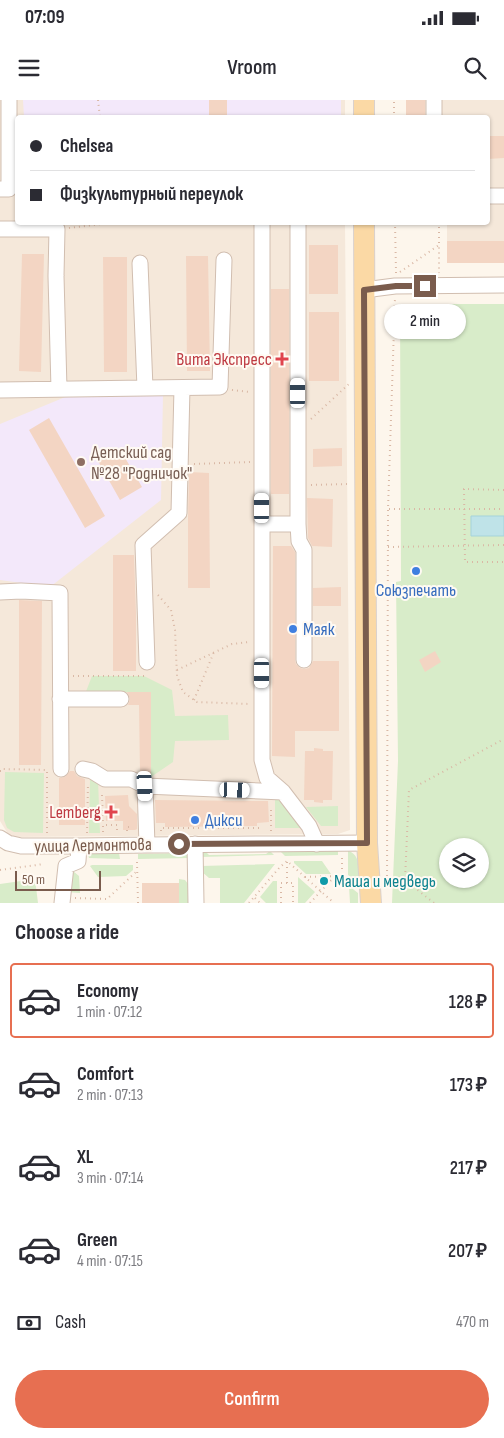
<!DOCTYPE html>
<html lang="en">
<head>
<meta charset="utf-8">
<style>
  :root { --surface:#fff; --page:#f7f7f7; --text:#2b2b33; --muted:#7c7c81; --line:#e1e1e2; --accent:#e76f51 }
  body { margin:0; font-family:"Sofia Sans Condensed",sans-serif; background:var(--page); color:var(--text); height:100vh; display:flex; flex-direction:column; font-size:19px; white-space:nowrap }
  * { box-sizing:border-box; margin:0 }
  p { font-size:16px; color:var(--muted) }
  .icon { flex:none; width:28px; height:28px; fill:none; stroke:currentColor; stroke-width:2; stroke-linecap:round; stroke-linejoin:round }
  .map { position:relative; height:803px; overflow:hidden }
  .drawer { display:flex; flex-direction:column; background:var(--surface); flex:1 }
  .drawer>* { flex:none }
  .banner { position:absolute; left:15px; top:15px; width:475px; height:110px; border-radius:5px; box-shadow:0 1px 4px #0004; display:grid; align-content:center; height:110px; padding:0 15px; background:var(--surface) }
  .fabs { position:absolute; left:439px; top:738px; display:grid; gap:10px }
  .fabs a { display:grid; place-items:center; width:50px; height:50px; border-radius:50%; background:var(--surface); box-shadow:0 1px 4px #0004; font-size:25px }
  .scale { position:absolute; left:15px; bottom:12px; width:86px; box-sizing:border-box; padding-left:5px; border:2px solid #7a5c4d; border-top:0; font-size:14px; line-height:18px; white-space:nowrap; color:#7a5c4d; -webkit-text-stroke:4px #fffaf3; paint-order:stroke }
  .end { position:absolute; width:22px; height:22px; margin:-11px; border:6px solid #7a5c4d; background:#fff; box-shadow:0 0 0 2px #fff }
  .from { border-radius:50% }
  .bubble { position:absolute; height:35px; border-radius:18px; background:var(--surface); box-shadow:0 1px 4px #0004; font-size:16px; font-weight:600; line-height:35px; text-align:center }
  .car { position:absolute; width:15px; height:30px; margin:-15px -8px; border-radius:6px; box-shadow:0 0 4px 1px #0007; background:linear-gradient(#fff 24%,#345 0 40%,#fff 0 76%,#345 0 86%,#fff 0) }
  .banner b { display:flex; align-items:center; gap:18px; height:48px; font-size:19px }
  .banner b+b { border-top:1px solid var(--line) }
  .banner i { width:12px; height:12px; background:var(--text) }
  ul { padding:0; list-style:none }
  li { display:flex; align-items:center; gap:15px; height:75px; margin:0 10px 8px; padding:0 5px; border:2px solid transparent; border-radius:5px }
  li div { flex:1 }
  li b { display:block; font-size:19px }
  li em { font-style:normal; font-weight:600 }
  li.on { border-color:var(--accent) }
  li>.icon { width:45px; height:45px; stroke-width:1.5 }
  h2 { padding:0 15px; font-size:22px; line-height:60px }
  .pay { display:flex; align-items:center; gap:12px; height:55px; padding:0 15px; font-size:19px }
  .pay p { margin-inline-start:auto }
  .primary-button { display:flex; gap:10px; margin-top:auto; padding:10px 15px }
  .primary-button a { flex:1; height:58px; border-radius:30px; background:var(--accent); color:#fff; font-size:20px; font-weight:600; line-height:58px; text-align:center }
  .status { display:flex; justify-content:space-between; align-items:center; height:35px; padding:0 25px; background:var(--surface); direction:ltr }
  .status svg { height:14px; fill:currentColor }
  header { display:flex; justify-content:space-between; align-items:center; height:65px; padding:0 15px; background:var(--surface); font-size:22px; font-weight:600 }
  .map>svg:first-child { display:block }
</style>
</head>
<body>
<div class="status"><b>07:09</b><svg viewBox="0 0 49 12"><path d="M0 12V9h3v3zM5 12V6h3v6zM10 12V3h3v9zM15 12V0h3v12zM26 1h20v11H26zM47 4h2v5h-2z"/></svg></div>
<header><svg class="icon" aria-label="menu" viewBox="0 0 24 24"><path d="M4 6h16M4 12h16M4 18h16"/></svg>Vroom<svg class="icon" aria-label="search" viewBox="0 0 24 24"><circle cx="10" cy="10" r="6"/><path d="M15 15l6 6"/></svg></header>
<div class="map">
<svg width="504" height="803" viewBox="0 0 504 803">
  <rect width="100%" height="100%" fill="#fdf6ec"/>
  <path fill="#f5e8da" d="M0,0H345V17L18,18V122L345,123L350,730L338,734L10,737L0,721Z
    M406,0H504V163H447V123L488,122V18H406Z"/>
  <path fill="#f3e8fa" d="M23,0H341V17H24Z
    M75,293L163,294L161,400L50,487L0,480V324Z"/>
  <path fill="#d8ecc9" fill-rule="evenodd" d="M400,204H504V803H392L398,661L396,482L401,481ZM448,746H480V779H448Z
    M92,576H144L172,590L175,616L228,615L229,640L175,641L173,662L151,677V592H121L85,594Z
    M5,672L44,673L43,733L14,732L7,728L4,720Z
    M90,679H98L100,733H89Z
    M275,696H282L302,728H275Z
    M338,706V726H321L306,707Z
    M338,750V755L285,756L280,751Z
    M205,751L209,755L266,754L270,751L274,755L201,757L202,753Z
    M348,751C361,754 359,771 358,782L348,775Z
    M89,753H119L120,759L89,758L88,755Z
    M189,753V758L138,759V754Z
    M294,761H322L331,774H306L294,763Z
    M275,764L244,803H220V778H209L201,771V766Z
    M92,765H133V770L126,776L98,777L90,766Z
    M69,770L73,771L79,776L80,793L66,792Z
    M298,777L315,792L305,803H298Z
    M35,779L38,803H0V784Z
    M179,779L185,780L189,785V803H179Z
    M273,781H277V803H266L260,797Z
    M349,786L358,793V803H350Z"/>
  <path fill="#bfe3e8" stroke="#a5d3da" d="M471,416H504V436H471Z"/>
  <path fill="#f3d5c3" d="M209,0H227V18H209Z
    M406,0H425V18H406Z
    M488,36H504V58L488,59Z
    M447,141H504V163H447Z
    M309,145H338V194H309Z
    M22,154H44L41,272L19,271Z
    M186,156H208L210,271H187Z
    M103,157H127V272H104Z
    M271,189H289V394H271Z
    M309,212H339V281H309Z
    M49,318L105,416L85,428L29,330Z
    M342,348V366L313,367V349Z
    M120,349L142,387L120,400L98,361Z
    M189,372L209,373L210,488H188V417Z
    M307,398L333,399L332,447L312,446L308,438Z
    M273,446H291L295,452V560L296,564L300,568L304,569L309,568L313,561H339V631H295V657L272,656Z
    M113,455H134L136,513V571H113Z
    M341,487V506H313V488Z
    M19,500L42,501L41,665H19Z
    M435,551L441,562L425,572L419,560Z
    M127,592H151V677H147L140,673L139,605H128L130,599Z
    M314,648L323,649V651H333L332,700H323V703L314,702V700H304L305,651H314Z
    M70,671H74L77,676L85,679V725H59V678L65,677Z
    M128,695L129,706L137,714V729L135,730H123V721H106L105,696Z
    M155,700L268,701L269,722L257,723V726L165,727V723H156Z
    M142,783H179V803H142Z"/>
  <g fill="none" stroke-linecap="round" stroke-linejoin="round">
    <defs>
      <path id="minor" d="M434,0V18
        M0,89H9V0
        M488,96H504
        M262,122V660L267,678L283,692L309,726L317,744
        M0,129H57L56,176L59,289
        M140,163L145,288
        M364,190L395,186L504,185
        M0,290L220,287L224,160
        M262,424H298V122
        M298,424L299,441L304,450V560
        M0,492L21,491L60,493L61,669
        M147,562L143,445L179,413L182,288
        M60,599H121
        M83,669L92,671L105,679H131L145,686
        M0,738L8,743L21,746H79L147,745L367,743
        M195,744L196,803
        M147,745L145,686L283,692
        M62,803L66,766L78,761L79,746"/>
      <path id="major" d="M364,0V18
        M364,122L367,743L371,803"/>
    </defs>
    <use href="#minor" stroke="#d1beb0" stroke-width="17"/>
    <use href="#major" stroke="#dad1cd" stroke-width="22"/>
    <path stroke="#d9b8a5" stroke-width="2" stroke-dasharray="1 4" stroke-linecap="butt" d="M98,0L100,18
      M394,18V0
      M395,122L396,173
      M439,122V145
      M69,128L117,122
      M400,172L439,145V173
      M232,290L250,292
      M311,319L350,283
      M194,364L250,362
      M311,385L349,384
      M504,390L464,389L465,462H504
      M389,409H504
      M388,447L504,445
      M158,495L171,510L175,530L177,576L183,592L197,602L250,604
      M177,570L232,544L249,542
      M73,576H144V575
      M194,600L214,552
      M0,671H2L3,669L48,670
      M102,695L103,725
      M127,731V727H133
      M161,731V728H261
      M271,731V706
      M103,732V725H117V732
      M47,733V670
      M87,733L88,683
      M342,758V776L354,785
      M137,762L138,803
      M0,770L44,764
      M305,777L342,776
      M287,783V759
      M387,786L388,409L395,198
      M75,798L107,799L137,771
      M255,798L260,803
      M249,803L280,767L287,761L334,803
      M281,803V783H293V803
      M310,803L334,777
      M434,803L405,780L409,690L504,639"/>
    <use href="#minor" stroke="#fff" stroke-width="15"/>
    <use href="#major" stroke="#fbd9a5" stroke-width="20"/>
  </g>
  <g fill="none" stroke-linecap="round" stroke-linejoin="round">
    <path stroke="#7a5c4d" stroke-width="6" d="M179,744L367,743L364,190L396,186H425"/>
  </g>
  <g fill="#e0444e" stroke="#fffaf3" stroke-width="2">
    <path d="M279.5 251.5h5v5h5v5h-5v5h-5v-5h-5v-5h5z"/>
    <path d="M108.5 704.5h5v5h5v5h-5v5h-5v-5h-5v-5h5z"/>
  </g>
  <circle fill="#8d6e63" stroke="#fffaf3" stroke-width="2" cx="81" cy="362" r="5"/>
  <g fill="#3f7fe0" stroke="#fffaf3" stroke-width="2">
    <circle cx="416" cy="471" r="5"/>
    <circle cx="293" cy="529" r="5"/>
    <circle cx="195" cy="720" r="5"/>
  </g>
  <circle fill="#0f9aa8" stroke="#fffaf3" stroke-width="2" cx="324" cy="781" r="5"/>
  <g text-anchor="middle" stroke-width="4" stroke-linejoin="round" paint-order="stroke">
    <g font-size="18" fill="#be3a42" stroke="#fffaf3" text-anchor="end">
      <text x="272" y="265">Вита Экспресс</text>
      <text x="101" y="718">Lemberg</text>
    </g>
    <g font-size="18" fill="#785e54" stroke="#fffaf3" text-anchor="start">
      <text x="91" y="358">Детский сад<tspan x="91" dy="21">№28 "Родничок"</tspan></text>
    </g>
    <g font-size="18" fill="#366cbe" stroke="#fffaf3" text-anchor="start">
      <text x="416" y="496" text-anchor="middle">Союзпечать</text>
      <text x="303" y="535">Маяк</text>
      <text x="205" y="726">Дикси</text>
    </g>
    <g font-size="18" fill="#7a5c4d" stroke="#fffaf3">
      <text transform="translate(93 745) rotate(-1)" y="6">улица Лермонтова</text>
    </g>
    <g font-size="18" fill="#0d838f" stroke="#fffaf3" text-anchor="start">
      <text x="334" y="787">Маша и медведь</text>
    </g>
  </g>
</svg>
<div class="fabs">
<a><svg class="icon" aria-label="layers" viewBox="0 0 24 24"><path d="M12 4l9 5-9 5-9-5zM3 14l9 5 9-5"/></svg></a>
</div>
<div class="scale">50 m</div>
<i class="end from" style="left:179px;top:744px"></i>
<i class="end" style="left:425px;top:186px"></i>
<div class="bubble" style="left:384px;top:204px;width:82px">2 min</div>
<i class="car" style="left:298px;top:293px;rotate:0deg"></i>
<i class="car" style="left:262px;top:408px;rotate:0deg"></i>
<i class="car" style="left:262px;top:573px;rotate:180deg"></i>
<i class="car" style="left:145px;top:686px;rotate:177deg"></i>
<i class="car" style="left:235px;top:690px;rotate:92deg"></i>
<div class="banner">
<b><i class="from"></i>Chelsea</b>
<b><i></i>Физкультурный переулок</b>
</div>
</div>
<section class="drawer">
<h2>Choose a ride</h2>
<ul>
<li class="on"><svg class="icon" aria-label="car" viewBox="0 0 24 24"><path d="M5 17H2v-5l4-1 3-4h7l3 4 3 1v5h-3M9 17h6M6 11h13"/><circle cx="7" cy="17" r="2"/><circle cx="17" cy="17" r="2"/></svg><div><b>Economy</b><p>1 min · 07:12</p></div><em>128 ₽</em></li>
<li><svg class="icon" aria-label="car" viewBox="0 0 24 24"><path d="M5 17H2v-5l4-1 3-4h7l3 4 3 1v5h-3M9 17h6M6 11h13"/><circle cx="7" cy="17" r="2"/><circle cx="17" cy="17" r="2"/></svg><div><b>Comfort</b><p>2 min · 07:13</p></div><em>173 ₽</em></li>
<li><svg class="icon" aria-label="car" viewBox="0 0 24 24"><path d="M5 17H2v-5l4-1 3-4h7l3 4 3 1v5h-3M9 17h6M6 11h13"/><circle cx="7" cy="17" r="2"/><circle cx="17" cy="17" r="2"/></svg><div><b>XL</b><p>3 min · 07:14</p></div><em>217 ₽</em></li>
<li><svg class="icon" aria-label="car" viewBox="0 0 24 24"><path d="M5 17H2v-5l4-1 3-4h7l3 4 3 1v5h-3M9 17h6M6 11h13"/><circle cx="7" cy="17" r="2"/><circle cx="17" cy="17" r="2"/></svg><div><b>Green</b><p>4 min · 07:15</p></div><em>207 ₽</em></li>
</ul>
<div class="pay"><svg class="icon" aria-label="cash" viewBox="0 0 24 24"><path d="M3 7h18v10H3z"/><circle cx="12" cy="12" r="2"/></svg>Cash<p>470 m</p></div>
<div class="primary-button"><a>Confirm</a></div>
</section>
</body>
</html>
